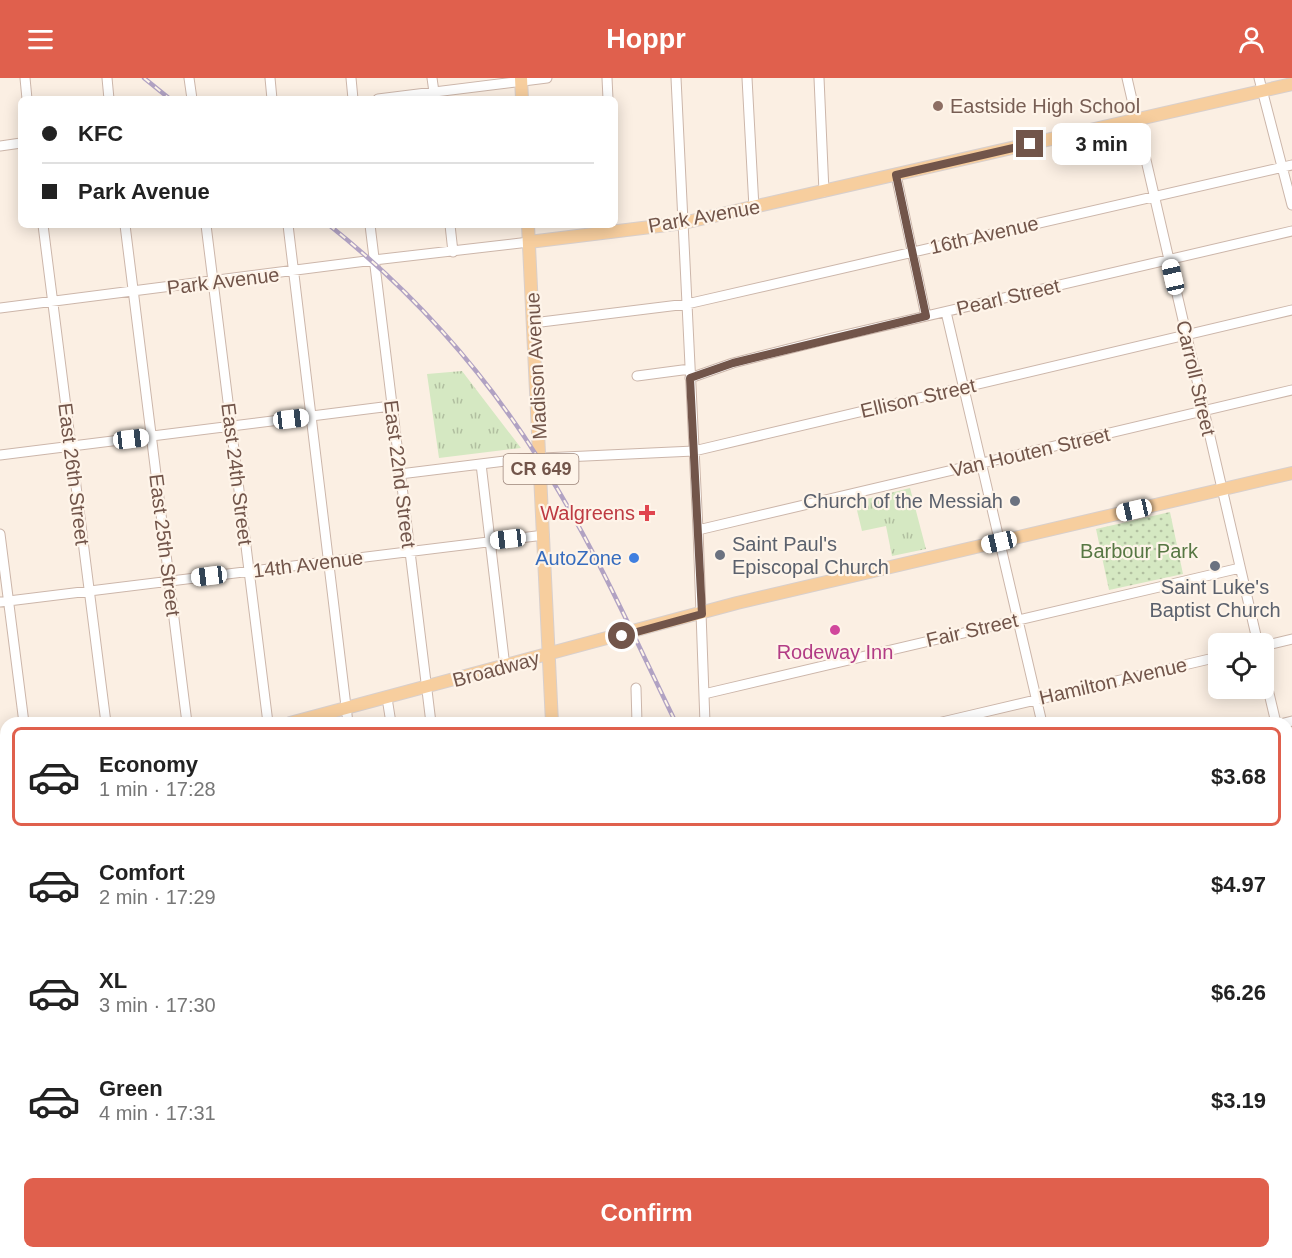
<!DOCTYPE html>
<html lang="en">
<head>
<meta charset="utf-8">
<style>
  :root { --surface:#fff; --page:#f2f2f2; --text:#222; --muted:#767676; --line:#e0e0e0; --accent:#e0604d }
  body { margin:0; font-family:Helvetica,sans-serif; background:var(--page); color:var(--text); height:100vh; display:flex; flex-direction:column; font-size:22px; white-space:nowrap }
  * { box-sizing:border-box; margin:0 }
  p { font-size:20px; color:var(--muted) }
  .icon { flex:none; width:33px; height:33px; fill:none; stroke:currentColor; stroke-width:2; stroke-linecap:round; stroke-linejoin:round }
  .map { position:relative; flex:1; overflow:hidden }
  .side { position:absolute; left:0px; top:639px; width:1293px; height:542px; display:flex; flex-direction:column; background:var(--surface); border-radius:18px 18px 0 0; box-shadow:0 3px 15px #0003 }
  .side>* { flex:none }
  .guide { position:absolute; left:18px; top:18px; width:600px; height:132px; border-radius:9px; box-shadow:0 3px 15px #0003; display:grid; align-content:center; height:132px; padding:0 24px; background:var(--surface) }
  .tools { position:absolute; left:1208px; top:555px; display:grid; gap:12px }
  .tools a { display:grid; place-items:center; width:66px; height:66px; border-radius:9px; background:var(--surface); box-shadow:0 3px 15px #0003; font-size:30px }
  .end { position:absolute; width:27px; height:27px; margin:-14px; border:8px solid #72554a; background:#fff; box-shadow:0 0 0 3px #fff }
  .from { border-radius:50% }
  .bubble { position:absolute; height:42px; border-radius:9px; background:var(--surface); box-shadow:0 3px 15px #0003; font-size:20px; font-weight:800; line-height:42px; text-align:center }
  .car { position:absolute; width:18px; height:36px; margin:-18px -9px; border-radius:8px; box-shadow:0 0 4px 2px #0007; background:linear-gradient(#fff 24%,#345 0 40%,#fff 0 76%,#345 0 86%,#fff 0) }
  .guide b { display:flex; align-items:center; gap:21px; height:57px; font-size:22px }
  .guide b+b { border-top:2px solid var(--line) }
  .guide i { width:15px; height:15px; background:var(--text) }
  ul { padding:10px 0 0; list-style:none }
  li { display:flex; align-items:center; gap:18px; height:99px; margin:0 12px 9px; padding:0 12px; border:3px solid transparent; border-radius:9px }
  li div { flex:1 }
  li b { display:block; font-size:22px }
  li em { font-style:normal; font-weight:800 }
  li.current { border-color:var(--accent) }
  li>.icon { width:54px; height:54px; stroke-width:1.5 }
  .button { display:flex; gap:12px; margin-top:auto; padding:12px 24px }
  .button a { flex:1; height:69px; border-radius:9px; background:var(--accent); color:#fff; font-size:24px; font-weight:800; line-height:69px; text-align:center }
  header { display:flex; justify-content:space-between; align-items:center; height:78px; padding:0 24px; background:var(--accent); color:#fff; font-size:27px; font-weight:800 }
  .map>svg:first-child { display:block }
</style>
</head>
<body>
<header><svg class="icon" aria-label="menu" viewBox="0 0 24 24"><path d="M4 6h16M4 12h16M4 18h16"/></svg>Hoppr<svg class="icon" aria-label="person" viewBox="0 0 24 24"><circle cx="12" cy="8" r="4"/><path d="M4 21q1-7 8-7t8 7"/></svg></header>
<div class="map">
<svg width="1292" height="1180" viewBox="0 0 1292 1180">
  <defs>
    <pattern id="grass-tufts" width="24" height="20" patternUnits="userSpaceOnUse" patternTransform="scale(1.5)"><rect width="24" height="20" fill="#d5e8c2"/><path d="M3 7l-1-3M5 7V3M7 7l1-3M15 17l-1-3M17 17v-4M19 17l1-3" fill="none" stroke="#b1bfa0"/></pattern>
    <pattern id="park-dots" width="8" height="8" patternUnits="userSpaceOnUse" patternTransform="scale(1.5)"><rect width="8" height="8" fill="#d5e8c2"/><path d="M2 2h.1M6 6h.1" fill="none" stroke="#b1bfa0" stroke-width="1.8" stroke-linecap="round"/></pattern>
  </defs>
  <rect width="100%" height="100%" fill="#fbefe3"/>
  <path fill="url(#grass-tufts)" d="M462,293L521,370L439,380L427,296Z
    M910,410L926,471L892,478L886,448L862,453L855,424Z"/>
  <path fill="url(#park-dots)" d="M1170,434L1183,496L1109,512L1096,451Z
    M1292,1048V1111L1287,1113V1049Z"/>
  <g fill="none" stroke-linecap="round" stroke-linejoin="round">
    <defs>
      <path id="minor" d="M25,0L27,21
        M107,0L109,21
        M189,0L192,21
        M270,0L272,21
        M351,0L353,21
        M432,0L435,21
        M607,0L608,21
        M676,0L698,452L705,645
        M747,0L754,130
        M819,0L824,114
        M1127,0L1258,566
        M1259,0L1292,127
        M378,21L547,0
        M0,68L21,65
        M896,97L926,238
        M43,147L106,645
        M125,147L187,645
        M206,147L268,645
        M288,147L348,645
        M370,147L431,645
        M450,147L453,174
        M0,230L374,182L529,164
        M946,234L1042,645
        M533,245L687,226L1292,87
        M637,298L690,291
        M690,300L733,285L832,260L1292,153
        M0,377L391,328
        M481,386L505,589
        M400,396L521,381L694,373L1292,232
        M698,452L1292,312
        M0,456L24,645
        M0,524L544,457
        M1263,568L1292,561
        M1263,590L1276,645
        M636,610L637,645
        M704,616L1240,490
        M387,620L391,645
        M938,645L1218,579
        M1284,645L1292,643
        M1287,694L1292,716
        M1287,808L1292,806
        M1287,888L1292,887
        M0,897L6,896
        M1287,959L1292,958
        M1287,1040L1292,1039
        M0,1101L6,1116
        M1287,1122L1292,1121
        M9,1174V1180
        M90,1174V1180
        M171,1174V1180
        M252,1174V1180
        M333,1174V1180
        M413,1174L414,1180
        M494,1174V1180
        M662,1174V1180
        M733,1174L734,1180
        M861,1174L863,1180
        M1164,1174L1165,1180
        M1044,1180L1068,1174"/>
      <path id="major" d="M521,0L522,21
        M528,147L552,645
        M529,164L683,145L1292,6
        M290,645L737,525L1292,395
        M0,722L6,720
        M577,1174L578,1180"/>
    </defs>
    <use href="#minor" stroke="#ccb6aa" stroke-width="11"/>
    <use href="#major" stroke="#d8cfcc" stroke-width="14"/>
    <use href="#minor" stroke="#fff" stroke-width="9"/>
    <use href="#major" stroke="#f7ce9e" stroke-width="12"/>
    <defs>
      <path id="rail" d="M144,0L170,21
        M329,147C413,214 483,292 540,383C593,465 633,557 676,645
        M939,1174L942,1180"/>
    </defs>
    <use href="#rail" stroke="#b1a2c3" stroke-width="4.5"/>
    <use href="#rail" stroke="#fef4e9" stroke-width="2" stroke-dasharray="7" stroke-linecap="butt"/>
  </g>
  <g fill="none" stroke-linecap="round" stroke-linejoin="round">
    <path stroke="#72554a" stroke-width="8" d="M622,558L702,536L690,300L733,285L926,238L896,97L1030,66"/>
  </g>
  <circle fill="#8d6e63" stroke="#fef4e9" stroke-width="2" cx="938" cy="28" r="6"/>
  <g fill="#6b7280" stroke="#fef4e9" stroke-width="2">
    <circle cx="1015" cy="423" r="6"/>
    <circle cx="720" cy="477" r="6"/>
    <circle cx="1215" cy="488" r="6"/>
  </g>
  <path fill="#e0444e" stroke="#fef4e9" stroke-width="2" d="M644 426h6v6h6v6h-6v6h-6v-6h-6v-6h6z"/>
  <circle fill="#3f7fe0" stroke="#fef4e9" stroke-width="2" cx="634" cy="480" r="6"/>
  <circle fill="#d1479c" stroke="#fef4e9" stroke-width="2" cx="835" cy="552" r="6"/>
  <g text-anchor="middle" stroke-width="4.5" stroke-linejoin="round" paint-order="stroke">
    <rect fill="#fef4e9" stroke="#9c857a" stroke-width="1.5" x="503.5" y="376" width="75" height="30" rx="4.5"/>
    <g font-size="18" font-weight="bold" fill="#72554a">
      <text x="541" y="397">CR 649</text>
    </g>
    <g font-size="20" fill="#785e54" stroke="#fef4e9" text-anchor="start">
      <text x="950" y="35">Eastside High School</text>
    </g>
    <g font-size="20" fill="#72554a" stroke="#fef4e9">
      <text transform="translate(704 138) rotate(-10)" y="7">Park Avenue</text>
      <text transform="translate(984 157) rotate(-13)" y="7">16th Avenue</text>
      <text transform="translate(223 203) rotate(-7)" y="7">Park Avenue</text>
      <text transform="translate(1008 219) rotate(-13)" y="7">Pearl Street</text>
      <text transform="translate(536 288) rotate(-93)" y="7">Madison Avenue</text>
      <text transform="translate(1196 300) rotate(77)" y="7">Carroll Street</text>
      <text transform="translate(918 320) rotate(-13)" y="7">Ellison Street</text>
      <text transform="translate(1030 374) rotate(-13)" y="7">Van Houten Street</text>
      <text transform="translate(74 396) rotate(83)" y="7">East 26th Street</text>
      <text transform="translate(237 396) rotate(83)" y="7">East 24th Street</text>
      <text transform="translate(400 396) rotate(83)" y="7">East 22nd Street</text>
      <text transform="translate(165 467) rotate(83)" y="7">East 25th Street</text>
      <text transform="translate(308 486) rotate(-7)" y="7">14th Avenue</text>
      <text transform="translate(972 552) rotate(-13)" y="7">Fair Street</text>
      <text transform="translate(496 591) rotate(-15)" y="7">Broadway</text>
      <text transform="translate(1113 603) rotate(-13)" y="7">Hamilton Avenue</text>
    </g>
    <g font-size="20" fill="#5b616d" stroke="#fef4e9" text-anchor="end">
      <text x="1003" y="430">Church of the Messiah</text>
      <text x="732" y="473" text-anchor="start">Saint Paul's<tspan x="732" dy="23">Episcopal Church</tspan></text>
      <text x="1215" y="516" text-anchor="middle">Saint Luke's<tspan x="1215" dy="23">Baptist Church</tspan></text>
    </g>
    <g font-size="20" fill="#be3a42" stroke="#fef4e9" text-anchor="end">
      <text x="635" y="442">Walgreens</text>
    </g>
    <g font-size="20" fill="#577743" stroke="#fef4e9">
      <text x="1139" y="480">Barbour Park</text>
    </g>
    <g font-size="20" fill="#366cbe" stroke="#fef4e9" text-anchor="end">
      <text x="622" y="487">AutoZone</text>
    </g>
    <g font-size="20" fill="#b23c85" stroke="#fef4e9">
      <text x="835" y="581">Rodeway Inn</text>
    </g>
  </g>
</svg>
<div class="tools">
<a><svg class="icon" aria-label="locate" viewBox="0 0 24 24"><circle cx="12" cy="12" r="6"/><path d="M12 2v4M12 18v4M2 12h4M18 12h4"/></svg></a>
</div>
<i class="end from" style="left:622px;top:558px"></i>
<i class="end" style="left:1030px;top:66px"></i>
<div class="bubble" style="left:1052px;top:45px;width:99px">3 min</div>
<i class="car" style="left:1173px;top:199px;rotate:347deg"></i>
<i class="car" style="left:291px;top:341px;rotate:83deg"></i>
<i class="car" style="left:131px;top:361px;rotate:83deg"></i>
<i class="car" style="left:1134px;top:432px;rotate:257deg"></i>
<i class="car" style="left:508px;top:461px;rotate:263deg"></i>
<i class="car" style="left:999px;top:464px;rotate:257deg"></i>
<i class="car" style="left:209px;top:498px;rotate:263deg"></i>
<div class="guide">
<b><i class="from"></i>KFC</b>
<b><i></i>Park Avenue</b>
</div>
<section class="side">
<ul>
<li class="current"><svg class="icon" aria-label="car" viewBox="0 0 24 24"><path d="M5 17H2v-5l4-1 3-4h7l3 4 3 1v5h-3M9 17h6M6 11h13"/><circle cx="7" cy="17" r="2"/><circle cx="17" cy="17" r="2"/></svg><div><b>Economy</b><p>1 min · 17:28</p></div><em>$3.68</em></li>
<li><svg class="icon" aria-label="car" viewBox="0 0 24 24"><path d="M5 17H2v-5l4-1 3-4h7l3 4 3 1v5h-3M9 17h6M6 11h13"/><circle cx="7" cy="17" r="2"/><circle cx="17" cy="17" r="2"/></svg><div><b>Comfort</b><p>2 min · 17:29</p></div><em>$4.97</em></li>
<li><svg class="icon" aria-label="car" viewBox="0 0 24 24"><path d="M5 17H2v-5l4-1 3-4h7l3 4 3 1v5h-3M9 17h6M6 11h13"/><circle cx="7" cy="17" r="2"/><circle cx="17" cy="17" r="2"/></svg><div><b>XL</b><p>3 min · 17:30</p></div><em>$6.26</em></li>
<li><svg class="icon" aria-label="car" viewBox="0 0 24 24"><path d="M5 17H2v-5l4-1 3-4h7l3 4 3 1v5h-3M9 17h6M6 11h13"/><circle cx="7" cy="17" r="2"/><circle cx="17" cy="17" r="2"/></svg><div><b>Green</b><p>4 min · 17:31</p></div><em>$3.19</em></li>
</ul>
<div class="button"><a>Confirm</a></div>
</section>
</div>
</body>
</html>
